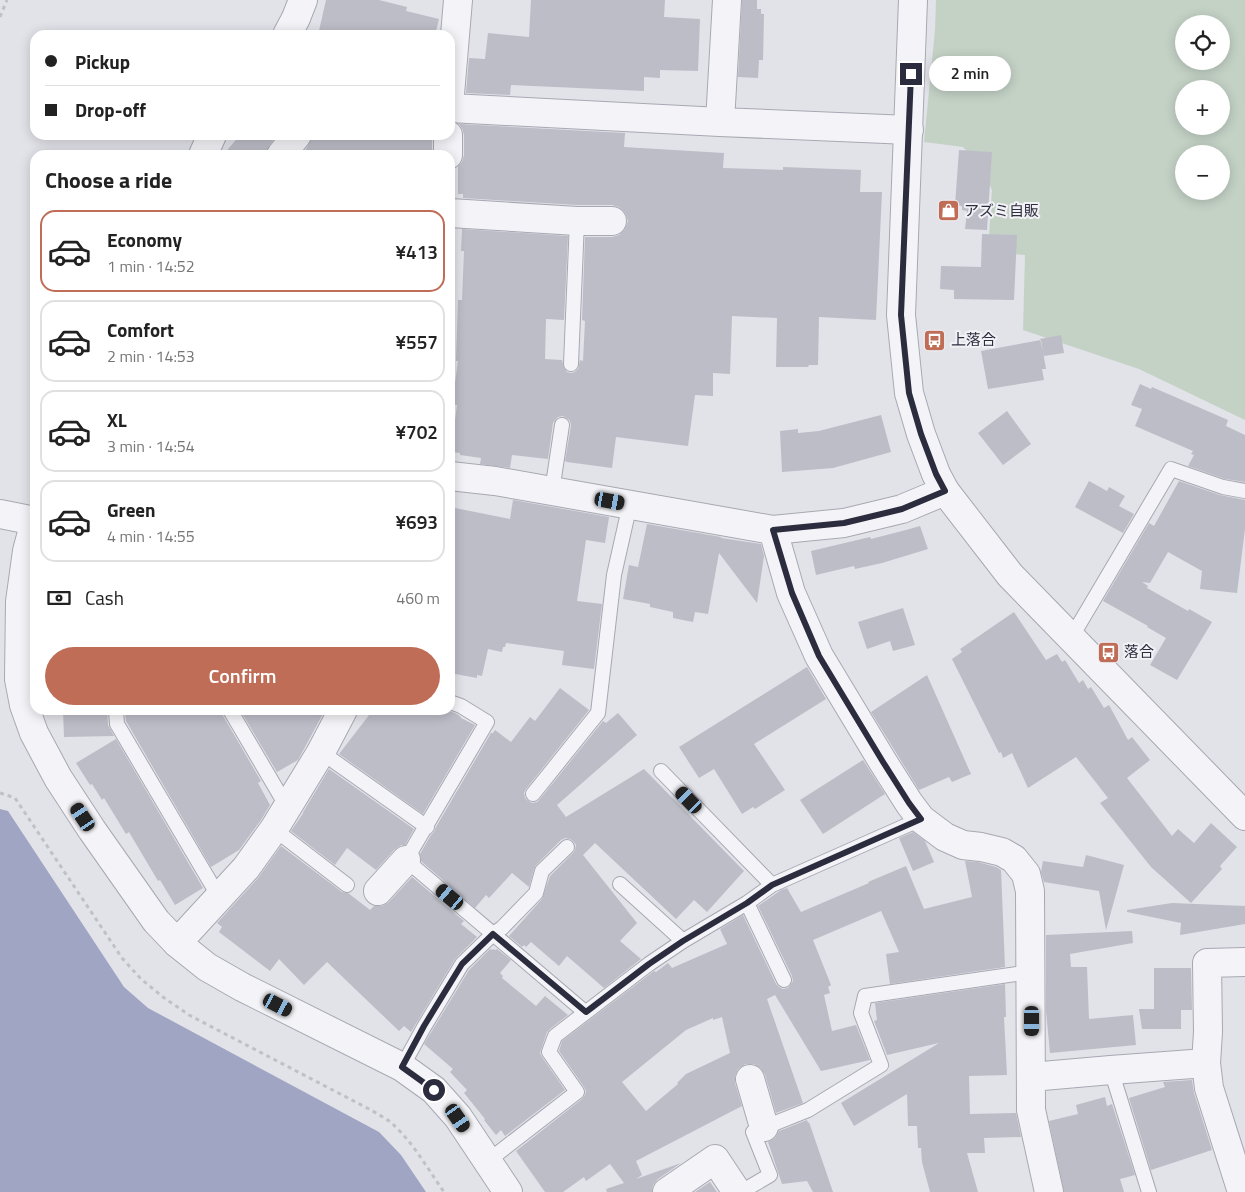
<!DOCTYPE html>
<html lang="en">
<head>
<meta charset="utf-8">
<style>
  :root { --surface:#fff; --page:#f2f2f2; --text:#222; --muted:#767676; --line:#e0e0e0; --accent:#bf6d56 }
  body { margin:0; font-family:"Titillium Web","Noto Sans JP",sans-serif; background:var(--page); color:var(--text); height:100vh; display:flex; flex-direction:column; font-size:19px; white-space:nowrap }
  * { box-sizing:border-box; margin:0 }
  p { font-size:16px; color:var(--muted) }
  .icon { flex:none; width:28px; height:28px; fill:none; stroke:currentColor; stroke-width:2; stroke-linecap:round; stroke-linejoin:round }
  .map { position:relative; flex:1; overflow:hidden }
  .details { position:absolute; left:30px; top:150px; width:425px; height:565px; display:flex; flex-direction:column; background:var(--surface); border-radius:15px; box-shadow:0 2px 12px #0003 }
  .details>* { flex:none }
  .hud { position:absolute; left:30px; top:30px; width:425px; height:110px; border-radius:15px; box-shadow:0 2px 12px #0003; display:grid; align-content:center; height:110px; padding:0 15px; background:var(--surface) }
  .tools { position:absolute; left:1175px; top:15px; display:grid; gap:10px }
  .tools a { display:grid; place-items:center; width:55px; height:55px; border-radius:50%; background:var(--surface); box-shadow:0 2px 12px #0003; font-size:25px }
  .end { position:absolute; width:22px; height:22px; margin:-11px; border:6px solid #2c2c3f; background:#fff; box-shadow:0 0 0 2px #fff }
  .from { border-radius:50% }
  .bubble { position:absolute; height:35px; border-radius:18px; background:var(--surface); box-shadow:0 2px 12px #0003; font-size:16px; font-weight:600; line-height:35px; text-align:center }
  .car { position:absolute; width:15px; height:30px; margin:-15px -8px; border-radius:6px; box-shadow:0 0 4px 1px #0007; background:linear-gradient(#222 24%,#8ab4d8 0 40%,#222 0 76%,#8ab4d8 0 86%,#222 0) }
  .hud b { display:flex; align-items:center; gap:18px; height:48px; font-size:19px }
  .hud b+b { border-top:1px solid var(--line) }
  .hud i { width:12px; height:12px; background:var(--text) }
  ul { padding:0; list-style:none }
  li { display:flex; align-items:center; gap:15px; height:82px; margin:0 10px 8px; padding:0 5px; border:2px solid var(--line); border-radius:15px }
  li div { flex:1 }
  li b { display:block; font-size:19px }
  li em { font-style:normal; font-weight:600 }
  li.active { border-color:var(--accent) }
  li>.icon { width:45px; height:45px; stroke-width:1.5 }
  h2 { padding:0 15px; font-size:22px; line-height:60px }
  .pay { display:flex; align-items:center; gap:12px; height:55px; padding:0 15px; font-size:19px }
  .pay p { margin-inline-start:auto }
  .button { display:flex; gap:10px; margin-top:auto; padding:10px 15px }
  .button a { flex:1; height:58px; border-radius:30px; background:var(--accent); color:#fff; font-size:20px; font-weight:600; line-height:58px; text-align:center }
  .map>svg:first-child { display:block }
</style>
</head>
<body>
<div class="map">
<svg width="1245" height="1192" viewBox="0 0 1245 1192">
  <rect width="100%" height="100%" fill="#e2e2e9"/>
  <path fill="#c4d2c6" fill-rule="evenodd" d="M936,0H1245V420L1139,369L1023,330L1025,255L988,252L992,190L983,170L963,147L924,142L935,30ZM1184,24H1221V61H1184ZM1184,89H1221V126H1184ZM1184,154H1221V191H1184Z"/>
  <path fill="#a1a5c4" d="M0,809L8,811L124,987L148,1008L379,1132L401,1155L426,1192H0Z"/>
  <path fill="#bdbdc8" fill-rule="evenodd" d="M326,0H379L407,7L406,11L439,19L435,35H318Z
    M531,0H665L664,17L700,19L698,71L660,70V78L644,77V91L511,85L510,95L466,93L469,58L485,59L488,33L529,37Z
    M742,0H757V9H761V14H764L763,60H759L758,78L738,77Z
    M459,124L625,133L624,147L724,153L723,168L783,170V167L861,170L860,192H882L876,320L819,317L818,365H809L808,367H776L777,318L732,316L730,374L713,373V396L695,395L688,446L616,437L612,468L567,462L565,461L571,426L570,421L568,419L563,416L558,417L556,419L553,423L548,459L512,455L510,468L480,464L481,458L460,455V453L451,452L457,405H452L458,361H456L458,300H462L464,251H461L462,229L568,236L564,320L546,319L545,359L562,360L564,368L567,372L571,373L575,372L578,369L580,360L583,361L585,321L582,320L585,237H612L619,235L625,229L628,221L625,213L619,207L612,205H577L463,198V194H458V166L462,162L464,155V135L462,128Z
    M240,135H277L269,146L266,155H223Z
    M312,135H432V155H304L306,149L312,138Z
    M959,150L992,152L987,230L965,229L967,211L962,210V206L955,205Z
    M982,234L1017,235L1014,300L954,299V290L940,289L941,266L981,267Z
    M1061,335L1064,353L1044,356L1040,339Z
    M1041,340L1046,369H1042L1044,380L988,389L981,351Z
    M1140,384L1151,389L1152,387L1228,420L1226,426L1245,435V482L1225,479L1188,466L1194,455L1191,454L1193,451L1135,426L1142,409L1131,405Z
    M1007,411L1031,444L1003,465L978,433Z
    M881,415L891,452L833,468L782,472L780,431L798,429V433L819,431Z
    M1089,481L1107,491L1109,487L1125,496L1119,506L1134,514L1123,533L1075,507Z
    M1179,481L1220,495L1245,500V529L1237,593L1200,589L1202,571L1168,552L1150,583L1142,582L1148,586L1147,588L1188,611L1189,609L1212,622L1177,680L1150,665L1166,638L1147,627L1148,626L1103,601L1149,523L1154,526Z
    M513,500L609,517L605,543L586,540L577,601L602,604L594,669L562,665L564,651L506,643L505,647H503L502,652L488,649L482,676L477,675V678L450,673V507L510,519Z
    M647,524L721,537V538L761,544L764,556L757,603L719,553L708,614L695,612L693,622L673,618V612L650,607V604L623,599L629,565L638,567Z
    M920,526L928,549L882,563L855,569L854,566L816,575L811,551L870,537L871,539L906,530Z
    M903,608L915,645L893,651L890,641L867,649L858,622Z
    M1014,612L1046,660L1057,654L1062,662L1065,660L1079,683L1083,680L1088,689L1091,687L1104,708L1109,705L1128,740L1132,737L1150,760L1127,778L1172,836L1178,829L1194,843L1211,823L1237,847L1220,866L1222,869L1191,903L1151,867L1100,803L1108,798L1076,757L1028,788L1012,753L1003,758L1001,752L999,753L952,659L962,652L960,649Z
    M807,667L826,699L754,744L785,790L755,809L753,807L742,814L714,769L699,778L679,747Z
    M927,675L971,774L952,782L949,777L919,790L871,712Z
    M560,688L589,710L526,789L524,793L525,798L527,800L532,803L537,802L540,799L603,721L606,723L618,713L637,735L557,805L566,817L644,769L744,871L707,912L694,900L676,919L595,843L583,855L637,923L620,941L641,959L604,988L567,956L559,966L531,942L526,947L524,945L522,947L509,936L542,899L550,876L573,853L575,850L576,845L573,841L570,839L565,838L561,840L536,865L534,869L529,887L512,873L489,898L486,895L475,908L421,861L420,854L431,835L434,832L436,827L491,733H493L495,730L511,742L530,717L535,721Z
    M63,710H107L108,725L114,736L64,737Z
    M125,710H221L222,714L261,781L258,783L270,805L261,820L239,850L211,867L126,721Z
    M240,710H325L298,760L277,772Z
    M373,710H447L457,714L461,717V718L475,725L423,814L339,754Z
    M116,739L203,888L175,905L160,880L158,881L129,832L126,834L104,798L102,800L92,784L90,785L76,763Z
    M863,760L885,794L823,834L800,800Z
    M329,769L414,829L405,845H401L394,850L376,870L347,848L335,865L291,831L304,812L302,814Z
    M913,832L925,841L934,862L913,871L899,838Z
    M281,846L342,892L348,893L370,910L374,906H382L389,902L412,877L464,921L461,924L477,937L455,959L411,1032L404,1026L399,1031L327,962L304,985L279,959L270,971L219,932L222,927L217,923L258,878Z
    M1086,855L1124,865L1106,930L1099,891L1044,882L1041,872L1043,861L1083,867Z
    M965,861L978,862L996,867L1001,870L1005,967L890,984L886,954L899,952L881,911L813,940L831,985L828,987L830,993L824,995L832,1031L856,1025L870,1060L821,1071L775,995L767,999L803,1103L776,1113L765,1075L761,1068L754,1064H745L738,1069L735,1076V1083L742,1106L636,1161L642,1175L636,1179L681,1163L658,1179L653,1185L652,1192H607L606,1189L624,1183L610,1164L586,1181L584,1177L563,1192H545L516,1151L582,1099L585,1095L586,1091L584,1087L559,1051L562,1041L654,971L656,972L668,963L672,968L727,944L720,929L743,915L776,984L779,987L783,989L788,988L791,984L793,981L792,976L758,906L781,890L787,888L801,912L869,883L868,882L906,866L924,909L972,897ZM722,1017L730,1053L686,1074L677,1083L678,1084L646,1111L622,1082L686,1030L713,1018V1020Z
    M1172,903L1245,906V924L1180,935L1181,923L1127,912V910Z
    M1132,931L1133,943L1070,954L1071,967H1087L1089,1019L1133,1015L1136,1045L1050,1053L1046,1011V935Z
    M490,949L492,950L493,949L495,950L497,949L511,960L500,973L503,976L502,978L536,1006L545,996L568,1015L550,1029L547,1032L540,1053L542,1057L565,1090L505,1136L501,1130L496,1135L484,1120L485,1119L464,1093L467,1090L450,1072L453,1069L424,1044L469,970Z
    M1154,968H1191L1192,1010H1181V1029H1142L1139,1009H1154Z
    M1005,984L1006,1017H1004L1007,1075L969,1076L970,1114L1016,1113L1021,1137L984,1138L985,1153H967L978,1192H930L922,1162L921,1148H918L917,1126H908L907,1094L854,1126L841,1103L939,1043L887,1055L874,1021L877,1020L875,1003Z
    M1192,1080L1194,1093L1212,1150L1151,1170L1129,1098L1165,1087L1163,1082Z
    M1105,1097L1107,1106L1112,1104L1135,1175L1120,1179L1124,1192H1064L1049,1121L1078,1114L1076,1105Z
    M807,1120L808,1123L809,1122L833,1192H813L807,1181L782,1184L768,1142L775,1138L779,1131Z
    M710,1182L717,1192H695Z"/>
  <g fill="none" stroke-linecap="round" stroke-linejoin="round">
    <defs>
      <path id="service" d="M571,364L577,221
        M552,491L562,425
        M1071,638L1171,469L1223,487L1245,491
        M450,702L461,706L487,722L406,860L585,1012
        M116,710L117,724L219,897
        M230,710L287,807
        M321,752L427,827
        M661,771L772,885
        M533,794L598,713L614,575L630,504
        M274,829L347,885
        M620,884L683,941
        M747,903L784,980
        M402,1067L424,1027L462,964L493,934L502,928L536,893L542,871L567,847
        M1111,1070L1149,1192
        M488,1161L577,1092L549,1052L555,1036L649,964L683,941L747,903L772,885L921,819
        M741,1192L770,1175L753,1132L808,1110L881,1065L861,1013L865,996L1030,972"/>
      <path id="minor" d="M450,94L458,0
        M450,108L720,122L909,130
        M720,122L727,0
        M281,155L297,135
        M448,155V135
        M450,213L577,221H612
        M450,476L495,481L552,491L773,530L844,523L902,509L945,491
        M0,514L35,521
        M773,530L791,593L819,656L883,762L909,803L921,819L945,837L963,845L981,847L1002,852L1014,859L1026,874L1030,891L1031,1110L1049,1192
        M378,891L406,860
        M177,943L246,868L274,829L321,752L343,710
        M1031,1077L1111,1070L1206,1063
        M750,1079L764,1127
        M667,1192L715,1159L737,1192
        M1242,1192L1209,1088L1206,1063L1208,1032L1207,963L1245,962"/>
      <path id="tertiary" d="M913,0L901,315L909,393L921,434L936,474L945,491L1010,575L1245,816
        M287,35L296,18L303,0
        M203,155L212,135
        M35,521L27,551L20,602L19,679L24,705L34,733L58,778L92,830L156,921L177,943L207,967L242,987L402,1067L434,1090L458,1117L508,1192"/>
    </defs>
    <use href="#service" stroke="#a8a8b3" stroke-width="16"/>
    <use href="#minor" stroke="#a8a8b3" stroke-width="30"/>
    <use href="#tertiary" stroke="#a8a8b3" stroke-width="30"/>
    <path stroke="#c0c0c8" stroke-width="3" stroke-dasharray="4 4" stroke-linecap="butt" d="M0,17L7,0
      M0,793L15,798L122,958L141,979L163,997L189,1015L369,1109C376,1113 383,1117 389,1121C412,1140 427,1168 444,1192"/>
    <use href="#service" stroke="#f4f4f8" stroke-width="14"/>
    <use href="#minor" stroke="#f4f4f8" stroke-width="28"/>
    <use href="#tertiary" stroke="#f4f4f8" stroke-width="28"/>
  </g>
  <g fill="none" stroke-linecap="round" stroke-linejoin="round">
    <path stroke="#2c2c3f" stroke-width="6" d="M434,1090L402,1067L424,1026L462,964L493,934L586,1012L649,964L683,941L747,903L772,885L921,819L909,803L883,762L819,656L792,593L773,530L844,523L902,509L945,491L936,474L921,434L909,393L901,315L911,74"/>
  </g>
  <defs>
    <symbol id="shop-square" viewBox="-11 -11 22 22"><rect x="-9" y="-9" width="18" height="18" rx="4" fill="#bf6d56" stroke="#f2f2f6"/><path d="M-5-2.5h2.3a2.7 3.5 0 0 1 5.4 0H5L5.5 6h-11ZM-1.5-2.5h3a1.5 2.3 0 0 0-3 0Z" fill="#fff"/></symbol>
    <symbol id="bus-square" viewBox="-11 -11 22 22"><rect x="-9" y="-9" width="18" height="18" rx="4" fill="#bf6d56" stroke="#f2f2f6"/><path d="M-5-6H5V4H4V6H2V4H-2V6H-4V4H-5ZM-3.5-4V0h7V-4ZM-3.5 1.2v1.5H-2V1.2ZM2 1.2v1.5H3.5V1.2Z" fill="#fff"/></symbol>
  </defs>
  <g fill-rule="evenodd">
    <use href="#shop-square" x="936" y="198" width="25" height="25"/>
    <use href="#bus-square" x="922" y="328" width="25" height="25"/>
    <use href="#bus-square" x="1096" y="640" width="25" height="25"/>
  </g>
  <g text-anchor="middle" stroke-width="4" stroke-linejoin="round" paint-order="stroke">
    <g font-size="15" fill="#2c2c3f" stroke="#f2f2f6" text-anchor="start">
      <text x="964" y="216">アズミ自販</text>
      <text x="951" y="345">上落合</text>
      <text x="1124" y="657">落合</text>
    </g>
  </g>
</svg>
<div class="tools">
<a><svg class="icon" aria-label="locate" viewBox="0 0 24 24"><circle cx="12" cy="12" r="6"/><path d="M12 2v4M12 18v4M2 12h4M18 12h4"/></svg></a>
<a>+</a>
<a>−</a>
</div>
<i class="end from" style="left:434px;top:1090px"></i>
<i class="end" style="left:911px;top:74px"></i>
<div class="bubble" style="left:929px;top:56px;width:82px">2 min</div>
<i class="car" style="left:610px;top:501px;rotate:100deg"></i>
<i class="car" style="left:689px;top:800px;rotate:316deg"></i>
<i class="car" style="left:83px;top:817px;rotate:326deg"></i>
<i class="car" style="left:450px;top:897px;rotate:310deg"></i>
<i class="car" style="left:278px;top:1005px;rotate:117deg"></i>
<i class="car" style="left:1032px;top:1021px;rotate:180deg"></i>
<i class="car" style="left:458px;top:1118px;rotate:145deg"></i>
<div class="hud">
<b><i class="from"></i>Pickup</b>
<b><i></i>Drop-off</b>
</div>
<section class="details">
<h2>Choose a ride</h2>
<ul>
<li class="active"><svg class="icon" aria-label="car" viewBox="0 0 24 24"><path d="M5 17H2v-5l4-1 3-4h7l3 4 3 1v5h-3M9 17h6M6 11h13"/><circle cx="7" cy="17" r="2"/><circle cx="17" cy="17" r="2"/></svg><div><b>Economy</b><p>1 min · 14:52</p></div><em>¥413</em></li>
<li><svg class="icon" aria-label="car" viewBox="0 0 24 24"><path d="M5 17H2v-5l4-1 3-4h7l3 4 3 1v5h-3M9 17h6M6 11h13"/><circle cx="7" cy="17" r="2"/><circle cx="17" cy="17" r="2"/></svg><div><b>Comfort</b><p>2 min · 14:53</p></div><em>¥557</em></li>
<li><svg class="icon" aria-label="car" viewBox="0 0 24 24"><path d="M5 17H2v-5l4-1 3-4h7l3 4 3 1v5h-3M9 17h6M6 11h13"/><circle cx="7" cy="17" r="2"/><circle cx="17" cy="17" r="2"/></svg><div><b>XL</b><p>3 min · 14:54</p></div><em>¥702</em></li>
<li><svg class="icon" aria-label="car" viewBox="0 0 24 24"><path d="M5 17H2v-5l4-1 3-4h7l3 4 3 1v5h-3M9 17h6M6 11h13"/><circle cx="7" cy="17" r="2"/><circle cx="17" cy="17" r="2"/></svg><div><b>Green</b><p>4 min · 14:55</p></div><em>¥693</em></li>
</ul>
<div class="pay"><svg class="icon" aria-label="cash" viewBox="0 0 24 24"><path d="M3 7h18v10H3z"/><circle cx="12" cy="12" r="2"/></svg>Cash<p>460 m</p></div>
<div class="button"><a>Confirm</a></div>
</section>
</div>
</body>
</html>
